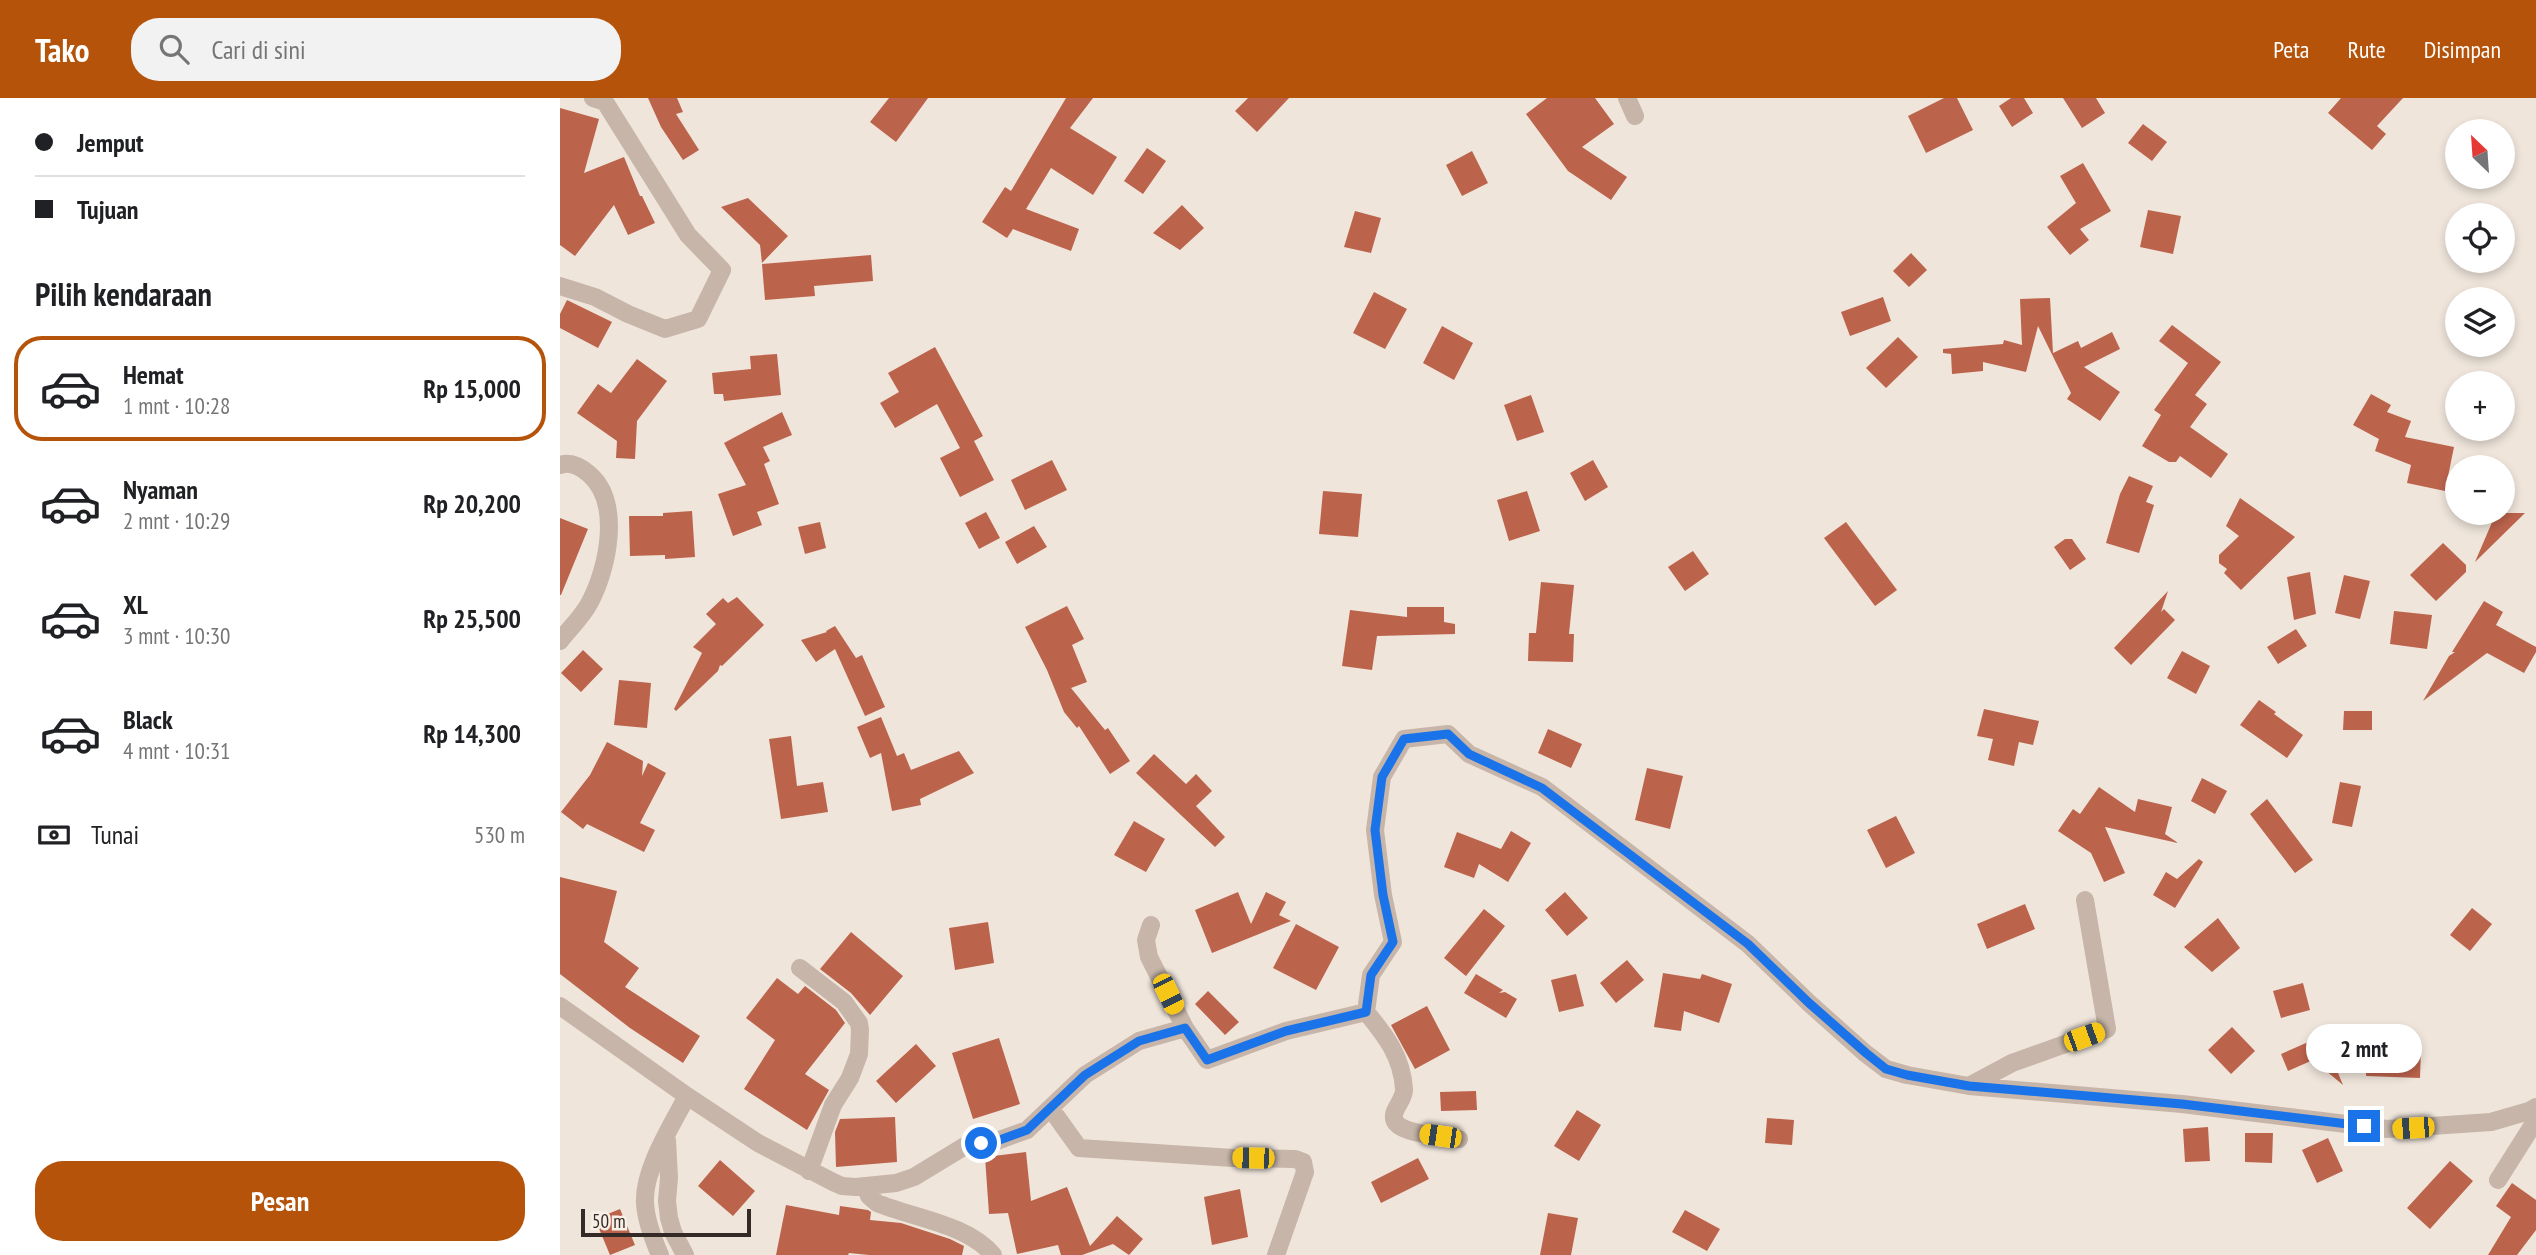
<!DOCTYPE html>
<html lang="id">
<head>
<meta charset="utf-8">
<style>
  :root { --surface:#fff; --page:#f2f2f2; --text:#202124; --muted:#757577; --line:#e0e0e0; --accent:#b45309 }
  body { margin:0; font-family:"PT Sans Narrow",sans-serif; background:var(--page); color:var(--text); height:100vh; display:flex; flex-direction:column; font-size:26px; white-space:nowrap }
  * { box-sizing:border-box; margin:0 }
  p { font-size:23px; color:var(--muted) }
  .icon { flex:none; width:38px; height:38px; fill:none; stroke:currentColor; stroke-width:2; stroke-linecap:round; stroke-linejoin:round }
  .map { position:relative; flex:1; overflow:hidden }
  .drawer { display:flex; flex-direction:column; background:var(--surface); width:560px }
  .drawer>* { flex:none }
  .top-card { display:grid; align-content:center; height:154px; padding:0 35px; background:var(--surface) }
  .needle { width:46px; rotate:335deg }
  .controls { position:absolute; left:1885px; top:21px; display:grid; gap:14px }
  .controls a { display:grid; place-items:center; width:70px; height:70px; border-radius:50%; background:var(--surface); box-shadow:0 4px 10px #0003; font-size:35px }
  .scale { position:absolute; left:21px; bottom:18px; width:170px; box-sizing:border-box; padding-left:7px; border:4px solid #342b28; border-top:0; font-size:19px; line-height:24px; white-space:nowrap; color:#342b28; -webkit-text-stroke:5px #f8efe7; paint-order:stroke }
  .end { position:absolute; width:32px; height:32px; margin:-16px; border:9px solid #1a73e8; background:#fff; box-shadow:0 0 0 4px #fff }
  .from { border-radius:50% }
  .bubble { position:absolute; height:49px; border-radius:24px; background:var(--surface); box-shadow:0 4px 10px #0003; font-size:23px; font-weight:800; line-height:49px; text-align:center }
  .car { position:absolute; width:21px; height:42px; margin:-21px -10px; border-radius:9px; box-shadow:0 0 5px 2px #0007; background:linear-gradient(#f5c518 24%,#345 0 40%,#f5c518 0 76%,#345 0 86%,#f5c518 0) }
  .top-card b { display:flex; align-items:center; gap:24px; height:66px; font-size:26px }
  .top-card b+b { border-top:2px solid var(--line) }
  .top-card i { width:18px; height:18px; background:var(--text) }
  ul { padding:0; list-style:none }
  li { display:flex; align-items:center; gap:21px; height:105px; margin:0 14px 10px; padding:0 21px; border:4px solid transparent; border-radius:28px }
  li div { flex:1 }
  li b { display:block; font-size:26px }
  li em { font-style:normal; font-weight:800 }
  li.on { border-color:var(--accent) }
  li>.icon { width:63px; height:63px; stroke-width:1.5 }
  h2 { padding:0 35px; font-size:32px; line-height:84px }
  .pay { display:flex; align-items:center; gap:18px; height:77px; padding:0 35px; font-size:26px }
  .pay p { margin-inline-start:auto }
  .button { display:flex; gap:14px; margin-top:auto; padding:14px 35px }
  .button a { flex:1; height:80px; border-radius:28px; background:var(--accent); color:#fff; font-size:28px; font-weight:800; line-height:80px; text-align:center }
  header { display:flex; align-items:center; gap:42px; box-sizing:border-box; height:98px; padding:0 35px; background:var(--accent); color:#fff }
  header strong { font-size:33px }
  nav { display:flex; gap:38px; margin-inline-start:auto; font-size:24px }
  .search { width:490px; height:63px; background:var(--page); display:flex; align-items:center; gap:18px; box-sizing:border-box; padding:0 24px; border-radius:28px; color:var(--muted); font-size:26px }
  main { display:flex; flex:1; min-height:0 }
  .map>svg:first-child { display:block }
</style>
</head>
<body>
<header>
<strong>Tako</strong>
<div class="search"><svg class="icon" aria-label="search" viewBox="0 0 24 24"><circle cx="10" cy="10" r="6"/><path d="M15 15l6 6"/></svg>Cari di sini</div>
<nav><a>Peta</a><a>Rute</a><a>Disimpan</a></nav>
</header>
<main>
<section class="drawer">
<div class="top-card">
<b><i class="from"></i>Jemput</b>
<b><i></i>Tujuan</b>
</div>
<h2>Pilih kendaraan</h2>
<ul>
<li class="on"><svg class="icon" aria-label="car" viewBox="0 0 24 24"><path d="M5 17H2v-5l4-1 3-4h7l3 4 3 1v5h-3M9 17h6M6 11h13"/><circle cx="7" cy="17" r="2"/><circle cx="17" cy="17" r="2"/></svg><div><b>Hemat</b><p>1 mnt · 10:28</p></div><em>Rp 15,000</em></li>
<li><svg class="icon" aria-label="car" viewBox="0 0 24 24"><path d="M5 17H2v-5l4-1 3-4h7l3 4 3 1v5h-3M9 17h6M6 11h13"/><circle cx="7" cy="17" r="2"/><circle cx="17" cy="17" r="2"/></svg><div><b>Nyaman</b><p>2 mnt · 10:29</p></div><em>Rp 20,200</em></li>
<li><svg class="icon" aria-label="car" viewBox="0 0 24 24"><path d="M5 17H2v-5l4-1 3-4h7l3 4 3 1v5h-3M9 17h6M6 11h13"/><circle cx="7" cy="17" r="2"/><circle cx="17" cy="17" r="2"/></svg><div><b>XL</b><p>3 mnt · 10:30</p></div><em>Rp 25,500</em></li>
<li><svg class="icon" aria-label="car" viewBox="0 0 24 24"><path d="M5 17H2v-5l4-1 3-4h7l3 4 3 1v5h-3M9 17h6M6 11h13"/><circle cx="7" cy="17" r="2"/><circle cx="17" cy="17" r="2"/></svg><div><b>Black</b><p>4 mnt · 10:31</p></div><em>Rp 14,300</em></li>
</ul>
<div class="pay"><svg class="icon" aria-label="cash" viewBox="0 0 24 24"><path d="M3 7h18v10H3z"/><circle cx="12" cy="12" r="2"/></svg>Tunai<p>530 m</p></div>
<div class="button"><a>Pesan</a></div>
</section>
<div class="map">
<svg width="1976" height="1157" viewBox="0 0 1976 1157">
  <rect width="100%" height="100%" fill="#efe5db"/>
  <path fill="#bc634c" d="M88,0H117L123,14L116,16L139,52L123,62L101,29Z
    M329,0H368L336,44L310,24Z
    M506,0H533L510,30L557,59L533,97L491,70L466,111L519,131L511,153L453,131L447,140L422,124L445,89L451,93Z
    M688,0H729L697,34L675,13Z
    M987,0H1035L1054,26L1022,49L1067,79L1051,102L1008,73L966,16Z
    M1384,0H1397L1413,32L1366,55L1348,18Z
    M1451,0H1464L1473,15L1452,29L1439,8Z
    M1503,0H1536L1545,15L1522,30Z
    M1781,0H1843L1817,28L1826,36L1812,52L1768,15Z
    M0,10L39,21L24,75L64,59L80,98H82L95,125L68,137L54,107L15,158L0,147Z
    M1583,26L1607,44L1592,63L1568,45Z
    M587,50L606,63L583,96L564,83Z
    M912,53L928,85L902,98L886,67Z
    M1523,65L1551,113L1520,131L1529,142L1510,157L1487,129L1516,105L1500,78Z
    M188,100L228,138L202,165L200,147L161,109Z
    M622,107L644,130L620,152L593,135Z
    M1588,112L1621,118L1613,156L1580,149Z
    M795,113L821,120L811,155L784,149Z
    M1351,155L1367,172L1349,189L1333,173Z
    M311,157L313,183L254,188L255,198L205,202L202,166Z
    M814,194L847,211L825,251L793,235Z
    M1323,199L1331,223L1290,238L1281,214Z
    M1490,200L1493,255L1518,243L1521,250L1552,234L1560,251L1524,269L1560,294L1540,323L1507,301L1511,295L1478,228L1466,274L1423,264V273L1392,276L1391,256L1383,255V251L1443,246L1444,242L1462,247L1460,201Z
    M7,202L52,224L38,250L0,230V216Z
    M1612,227L1661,264L1635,297L1647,306L1630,329L1668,356L1651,380L1620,358L1616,364H1609L1582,348L1601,317L1594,312L1628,265L1599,243Z
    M882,228L913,245L894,282L863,265Z
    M1338,239L1358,259L1326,290L1306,270Z
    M375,249L423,338L414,343L434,382L400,399L380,360L400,350L377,306L335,330L320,305L339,294L328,275Z
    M217,256L221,297L164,303L163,296H154L152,275L191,271L190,258Z
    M77,261L107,283L77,323L75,361L56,360L57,343L17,315L38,286L51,295Z
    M1811,296L1831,307L1827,314L1851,323L1845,339L1894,349L1885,393L1847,385L1851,367L1815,353L1819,341L1793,327Z
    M971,297L984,334L957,343L944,307Z
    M222,314L232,337L203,349L210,363L204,366L219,406L197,414L202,427L173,438L158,396L186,387L164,345Z
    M492,362L507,392L465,412L451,382Z
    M1033,362L1048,389L1025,403L1010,375Z
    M1569,378L1593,388L1586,404L1594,407L1579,455L1546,445L1560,396Z
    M763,393L802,396L798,439L759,436Z
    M967,393L980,433L949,443L937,402Z
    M1680,400L1735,439L1681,492L1664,475L1667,471L1659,465V457L1679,438L1666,428Z
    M132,413L135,459L105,461V457L70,458L69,418H103V415Z
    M426,414L440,440L419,451L405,425Z
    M1936,415H1965L1915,464Z
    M0,420L28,431L1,497H0Z
    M260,424L266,450L245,456L238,429Z
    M1286,424L1337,492L1315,508L1264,440Z
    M474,428L487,449L457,466L445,444Z
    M1505,441H1512L1526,461L1510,472L1494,449Z
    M1883,445L1906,467V474L1876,503L1850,477Z
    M1133,453L1149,476L1125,493L1108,469Z
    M1750,474L1756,516L1734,522L1727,479Z
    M1784,477L1810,483L1800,521L1775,515Z
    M981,484L1014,487L1009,536H1014L1013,564L968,563L969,535H976Z
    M1608,493L1601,514L1604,511L1615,522L1571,567L1554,550Z
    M177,499L204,527L162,568L160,567L158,573L116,613L114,611L142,555L133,549L156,526L146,516L163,500L168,505Z
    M1924,503L1943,514L1936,527L1976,549V554L1964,575L1927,555L1863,603L1889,558L1895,554H1892Z
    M507,508L524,541L512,547L527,584L511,590L545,632L548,630L570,663L550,676L519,628L517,630L504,614L487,572L465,529Z
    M847,509H884V524L895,526V536L817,538L812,572L782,568L790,512L847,519Z
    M1834,513L1872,517L1867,551L1830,546Z
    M275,528L296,560L302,557L325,609L305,618L275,551L256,564L241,542L267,534L266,533Z
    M1736,531L1747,548L1718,566L1707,549Z
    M23,552L43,571L21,594L1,575Z
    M1622,553L1650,568L1636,596L1607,580Z
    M59,582L91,585L87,630L54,627Z
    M1699,602L1716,614L1714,616L1743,637L1727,660L1680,627Z
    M1424,611L1479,623L1473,647L1459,644L1454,668L1428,662L1433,641L1417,638Z
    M1784,613H1812V632H1783Z
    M321,619L337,658L344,655L351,672L399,653L414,675L360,701L361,707L332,713L321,655L310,660L297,629Z
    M988,631L1022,646L1011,670L978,655Z
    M231,638L237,688L263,684L268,714L221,721L209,641Z
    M47,644L83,663L82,678L88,665L106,675L80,725L95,732L84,754L27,726L23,731L1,714L30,677Z
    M594,656L626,686L636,676L652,693L636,708L665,739L655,749L576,675Z
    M1087,670L1123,678L1110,731L1075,722Z
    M1642,680L1667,693L1655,716L1631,703Z
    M1780,684L1801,688L1792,729L1772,725Z
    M1539,689L1575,714L1578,701L1612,709L1605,736L1618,745L1545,729L1565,775L1544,784L1531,755L1498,733L1513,711L1520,716Z
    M1707,701L1753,762L1735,775L1690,716Z
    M1336,718L1355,755L1326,770L1307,732Z
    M574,723L605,741L586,774L554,757Z
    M951,733L971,745L948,784L919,766L914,780L884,769L897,734L941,751Z
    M1639,761L1643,764L1615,810L1593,797L1606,774L1617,781Z
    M0,779L57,793L44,844L79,870L65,889L140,938L123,965L70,930L0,876Z
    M678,794L691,826L706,794L726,804L719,817L731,823L652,855L635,812Z
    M1005,794L1028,820L1007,838L985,812Z
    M1465,806L1475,831L1427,851L1417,826Z
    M1912,810L1932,826L1910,853L1890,837Z
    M924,811L945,828L906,878L884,860Z
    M1658,820L1680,850L1652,874L1624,849Z
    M428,824L434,865L395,872L389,830Z
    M736,826L779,849L756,892L713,870Z
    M291,834L343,878L310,917L291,895L260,871Z
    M1067,862L1084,882L1056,905L1040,885Z
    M1103,875L1140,881L1142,876L1172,886L1159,925L1124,913L1121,933L1094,929Z
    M916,876L943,892L939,895L945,894L957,901L946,920L904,895Z
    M1016,876L1024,908L999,914L991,882Z
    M217,880L238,896L245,888L276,912L285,925L245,976L269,992L247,1032L184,991L215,942L186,920Z
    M1743,885L1750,912L1721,920L1713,893Z
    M648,893L679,924L665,937L635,906Z
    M867,908L890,952L855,971L831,927Z
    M1672,929L1695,953L1671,976L1648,952Z
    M1762,938L1769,955L1783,938L1798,950L1778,975L1783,987L1753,962L1728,973L1721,956Z
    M439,940L460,1006L413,1021L392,955Z
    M356,946L376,968L336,1005L316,983Z
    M1807,950L1861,951L1860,980L1806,978Z
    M916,993L917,1012L881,1013L880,994Z
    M1017,1012L1041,1027L1019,1063L994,1048Z
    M335,1019L337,1064L276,1069L275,1034L280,1021Z
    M1207,1020L1234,1022L1232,1047L1205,1045Z
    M1648,1029L1650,1063L1625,1064L1623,1031Z
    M1685,1035H1713L1712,1065L1685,1064Z
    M1768,1040L1783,1073L1757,1085L1742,1052Z
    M466,1054L471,1103L507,1089L530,1148L557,1118L583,1141L569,1157L553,1146L522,1157H501L498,1147L457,1156L448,1115L429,1116L425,1059Z
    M858,1060L869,1081L821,1105L811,1084Z
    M160,1062L195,1093L173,1118L138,1088Z
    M1890,1063L1913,1083L1870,1131L1847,1110Z
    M1952,1085L1976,1102V1132L1957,1157H1928L1951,1119L1936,1108Z
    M680,1091L688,1139L652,1147L644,1099Z
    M226,1107L279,1117L280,1108L308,1112L311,1114L310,1122L341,1125L390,1141L404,1148L402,1157H309L289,1155L288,1157H216Z
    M60,1111L75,1147L50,1157L35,1121Z
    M1125,1112L1160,1131L1147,1153L1112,1134Z
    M988,1115L1018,1120L1011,1157H980Z"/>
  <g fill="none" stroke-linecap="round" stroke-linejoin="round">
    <path stroke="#c6b5a8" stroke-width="18" d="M1067,0L1075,18
      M0,188L35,199L68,216L105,231L138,221L162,172L128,137L45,4L33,0
      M0,367C11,363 21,369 29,376C62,404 48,470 30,504C23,518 10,530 0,543
      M591,827L586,842L589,859L625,930
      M240,870L284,904L299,925L300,932L299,956L290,980L273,1007L249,1073
      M0,908L127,998L198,1045L273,1084L282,1088L296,1089L336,1085L354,1079L405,1048L434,1044L467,1032L525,977L579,943L625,930L647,962L726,933L806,914L811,877L833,844L823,797L815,732L822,679L844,641L888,636L909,656L982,689L1188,846L1249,905L1305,955L1326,971L1347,977L1409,988L1622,1006L1827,1031L1931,1024L1969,1013L1976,1009
      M806,914C826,938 842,959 844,991C845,1003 828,1014 836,1025C846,1037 884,1038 899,1041
      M1409,988L1452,965L1547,931L1525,802
      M491,1011L519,1050L673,1060L735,1061L743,1064L745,1074L716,1157
      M107,1042L109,1080L107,1103L109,1120L113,1134L125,1157
      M1938,1082L1976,1022
      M305,1088L309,1098L317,1105C353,1120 408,1126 433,1157
      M100,1157C93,1141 86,1122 85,1105C83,1072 112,1027 127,998"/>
  </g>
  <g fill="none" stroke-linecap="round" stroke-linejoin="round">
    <path stroke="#1a73e8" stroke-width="9" d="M421,1045L434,1044L467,1032L525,977L579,943L625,930L647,962L726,933L806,914L811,877L833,844L823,797L815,732L822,679L844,641L888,636L909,656L982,690L1188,846L1249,905L1306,955L1326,971L1347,977L1409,988L1622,1006L1804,1028"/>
  </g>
</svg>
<div class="controls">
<a><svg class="needle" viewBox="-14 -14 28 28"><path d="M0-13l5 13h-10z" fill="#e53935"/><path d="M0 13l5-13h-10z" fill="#757577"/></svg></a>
<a><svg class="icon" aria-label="locate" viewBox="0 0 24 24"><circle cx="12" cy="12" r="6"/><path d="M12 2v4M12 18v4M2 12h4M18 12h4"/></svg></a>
<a><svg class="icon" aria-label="layers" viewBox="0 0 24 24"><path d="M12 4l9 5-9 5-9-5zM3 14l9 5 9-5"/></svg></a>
<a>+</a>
<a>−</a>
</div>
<div class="scale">50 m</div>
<i class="end from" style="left:421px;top:1045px"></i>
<i class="end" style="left:1804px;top:1028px"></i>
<div class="bubble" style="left:1746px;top:926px;width:116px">2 mnt</div>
<i class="car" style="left:608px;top:896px;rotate:154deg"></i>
<i class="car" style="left:1524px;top:939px;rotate:70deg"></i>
<i class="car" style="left:1853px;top:1030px;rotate:266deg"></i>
<i class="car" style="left:880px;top:1038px;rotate:278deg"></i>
<i class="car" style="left:693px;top:1060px;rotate:271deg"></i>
</div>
</main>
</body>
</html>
